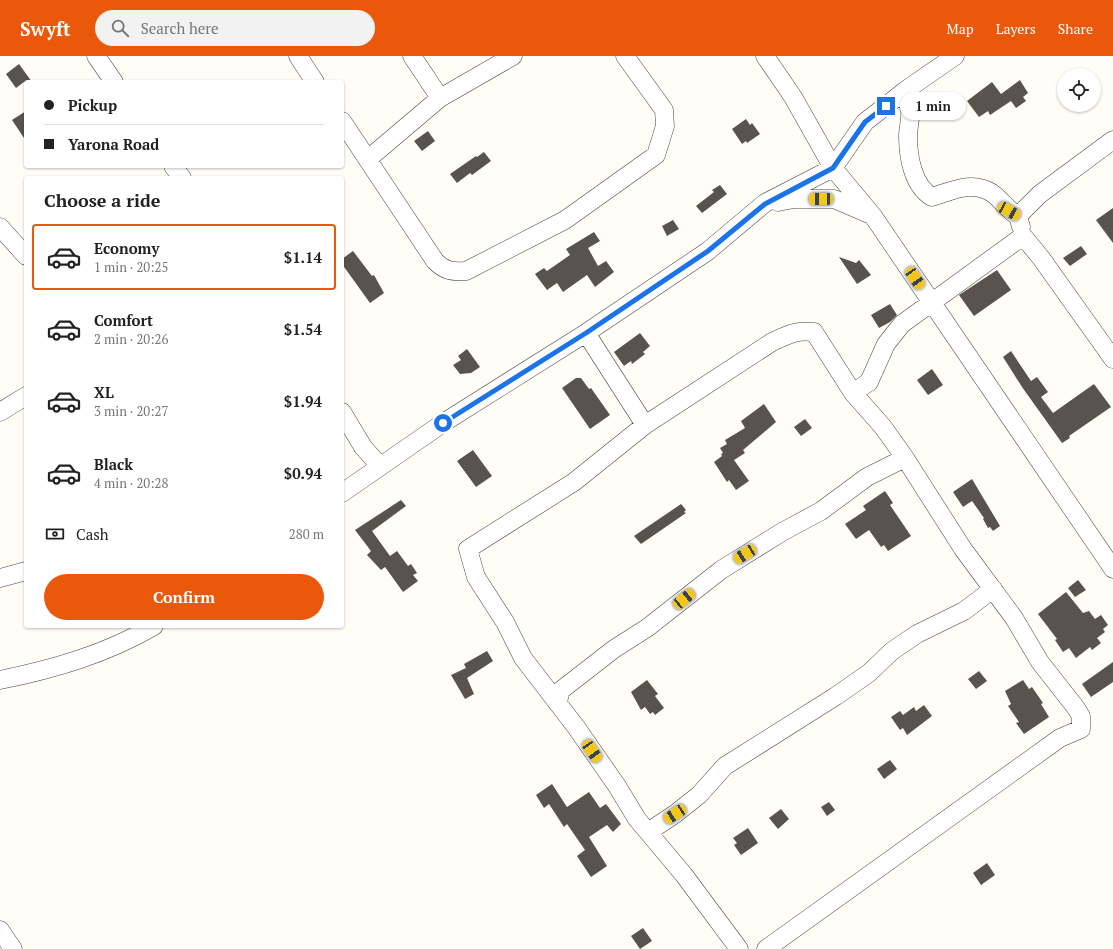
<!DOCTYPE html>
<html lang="en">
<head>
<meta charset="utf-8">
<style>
  :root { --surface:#fff; --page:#f2f2f2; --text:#222; --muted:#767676; --line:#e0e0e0; --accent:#ea580c }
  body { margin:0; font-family:"PT Serif",serif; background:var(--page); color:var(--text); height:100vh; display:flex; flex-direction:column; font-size:15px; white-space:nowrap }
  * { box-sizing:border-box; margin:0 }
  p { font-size:13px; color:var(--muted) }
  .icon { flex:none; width:22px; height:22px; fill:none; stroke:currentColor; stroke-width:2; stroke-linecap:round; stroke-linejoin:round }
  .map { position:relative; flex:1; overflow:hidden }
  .panel { position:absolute; left:24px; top:120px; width:320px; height:452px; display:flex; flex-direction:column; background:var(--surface); border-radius:4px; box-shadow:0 1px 3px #0004 }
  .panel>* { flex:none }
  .banner { position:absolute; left:24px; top:24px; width:320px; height:88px; border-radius:4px; box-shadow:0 1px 3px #0004; display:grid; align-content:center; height:88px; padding:0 20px; background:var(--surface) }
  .buttons { position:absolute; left:1057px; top:12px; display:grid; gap:8px }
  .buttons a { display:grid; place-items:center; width:44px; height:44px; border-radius:50%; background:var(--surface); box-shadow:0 1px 3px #0004; font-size:20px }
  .end { position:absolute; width:18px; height:18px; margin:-9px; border:5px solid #1a73e8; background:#fff; box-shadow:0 0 0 2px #fff }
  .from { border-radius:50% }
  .bubble { position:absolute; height:28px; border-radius:14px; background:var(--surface); box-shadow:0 1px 3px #0004; font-size:13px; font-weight:700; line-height:28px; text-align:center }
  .car { position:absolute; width:12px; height:24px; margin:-12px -6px; border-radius:5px; box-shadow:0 0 3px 1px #0007; background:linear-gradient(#f5c518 24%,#345 0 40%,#f5c518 0 76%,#345 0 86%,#f5c518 0) }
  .banner b { display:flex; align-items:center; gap:14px; height:38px; font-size:15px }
  .banner b+b { border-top:1px solid var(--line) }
  .banner i { width:10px; height:10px; background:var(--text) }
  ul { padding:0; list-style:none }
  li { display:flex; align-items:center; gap:12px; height:66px; margin:0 8px 6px; padding:0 12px; border:2px solid transparent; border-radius:4px }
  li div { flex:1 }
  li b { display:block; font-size:15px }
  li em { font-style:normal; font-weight:700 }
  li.selected { border-color:var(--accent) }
  li>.icon { width:36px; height:36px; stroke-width:1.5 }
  h2 { padding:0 20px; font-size:18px; line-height:48px }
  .pay { display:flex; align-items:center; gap:10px; height:44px; padding:0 20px; font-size:15px }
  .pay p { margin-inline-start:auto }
  .action { display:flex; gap:8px; margin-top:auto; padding:8px 20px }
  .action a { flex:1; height:46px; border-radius:24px; background:var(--accent); color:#fff; font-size:16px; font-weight:700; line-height:46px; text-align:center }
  header { display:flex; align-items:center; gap:24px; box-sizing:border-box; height:56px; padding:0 20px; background:var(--accent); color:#fff }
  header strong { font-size:19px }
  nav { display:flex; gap:22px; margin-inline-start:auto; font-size:14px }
  .search { width:280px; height:36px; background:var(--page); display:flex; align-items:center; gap:10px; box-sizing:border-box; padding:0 14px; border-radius:22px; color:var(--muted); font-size:15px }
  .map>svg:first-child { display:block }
</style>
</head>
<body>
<header>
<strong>Swyft</strong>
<div class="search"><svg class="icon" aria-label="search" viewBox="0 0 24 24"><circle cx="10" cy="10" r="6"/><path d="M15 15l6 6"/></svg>Search here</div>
<nav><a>Map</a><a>Layers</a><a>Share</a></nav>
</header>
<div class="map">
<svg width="1113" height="893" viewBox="0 0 1113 893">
  <rect width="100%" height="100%" fill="#fffdf5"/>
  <path fill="#5a524d" d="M19,8L32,26H24L16,32L6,18Z
    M1020,24L1028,37L1023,41L1026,45L1016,52L1011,45L990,59L988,55L979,61L967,45L992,26L1001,38Z
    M26,55V85L12,64Z
    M746,63L750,69L752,67L760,78L747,87L746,85L742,88L732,73Z
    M428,75L435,85L422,95L414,85Z
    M484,96L491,105L472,119L470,117L457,127L450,118L476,100L477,101Z
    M720,129L727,138L702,157L696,150L714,136L712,134Z
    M1113,152V187L1096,164Z
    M673,164L679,173L667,180L662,170Z
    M594,176L600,185L588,192L598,210L606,205L614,216L595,231L587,219L563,236L557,227L547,234L535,218L544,212L547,215L570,199L566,193Z
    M1081,190L1087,198L1070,210L1063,202Z
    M353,195L372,220L374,219L384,237L370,247L342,208V203Z
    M839,201L856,207L859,204L871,219L857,228Z
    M997,214L1011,234L974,260L959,239Z
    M890,248L897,259L890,266L879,272L871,259Z
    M640,277L650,290L643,296L645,298L632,308L631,305L624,310L614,296Z
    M467,293L480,311L471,317L460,318L453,309L461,304L458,300Z
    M1011,295L1031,325L1037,321L1048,336L1041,341L1053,357L1094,328L1111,351L1069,380L1070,382L1062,387L1022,331L1003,301Z
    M932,313L943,329L928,339L917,324Z
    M576,322H581L589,333L591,332L610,359L590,373L562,332Z
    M764,348L776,366L743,394L745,397L734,404L749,425L736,434L729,424L727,426L714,406L722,400L721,398L723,397L720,392L727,388L725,384L745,372L741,365Z
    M805,363L812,372L801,380L794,371Z
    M473,394L492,420L476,431L457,405Z
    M972,423L1000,470L993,475L990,471L988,472L983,463L984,462L972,445L963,451L953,436Z
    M885,435L893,447L890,449L911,480L888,495L884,489L881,491L869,474L856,483L845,468L866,454L863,450Z
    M401,444L406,450L372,475L390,500L397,495L408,510L411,508L417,517L413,519L418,525L403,536L385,511L381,514L367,499L371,495L355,474Z
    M681,448L686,454L684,456L686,457L641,488L634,480Z
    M1078,524L1086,534L1075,541L1068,532Z
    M1066,536L1083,557L1089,555L1095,563L1101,559L1108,569L1103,573L1105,576L1097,582L1101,587L1092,594L1090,591L1076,602L1069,592L1063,596L1055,584L1057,583L1038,558Z
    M487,595L493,605L467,622L474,638L465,643L451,619L466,612L464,608Z
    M1113,606V626L1091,641L1082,628Z
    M979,615L987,625L976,633L968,623Z
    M647,624L658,638L655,640L664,652L655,659L653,656L650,658L645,651L641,654L631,636Z
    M1023,624L1029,633L1032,631L1043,647L1041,648L1049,661L1024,678L1016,667L1019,666L1008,650L1011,648L1005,635Z
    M924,649L932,660L907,679L903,672L900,674L891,661L900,655L903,659L914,651L916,655Z
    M890,704L897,713L884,723L877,713Z
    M552,728L567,751L589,736L600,752L606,748L621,768L613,776L607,769L589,781L607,810L591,821L577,800L585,794L567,768L564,771L549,748L544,752L536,739Z
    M829,746L835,754L827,760L821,751Z
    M781,753L789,763L778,773L769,762Z
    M748,772L758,787L741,799L734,789L737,787L733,782Z
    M987,807L995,819L981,829L973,817Z
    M643,872L652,885L640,893L631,880Z"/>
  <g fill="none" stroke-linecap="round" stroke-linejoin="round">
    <defs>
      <path id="minor" d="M96,0L114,26
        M298,0L315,26
        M412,0L440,42
        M765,0L793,41L833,112L873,160L1113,513
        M906,34C907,41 909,48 910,55C911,63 908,72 908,80C908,101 913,130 932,141C952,135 972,124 992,137C1002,144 1007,154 1018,160
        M342,65L435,205C445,215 452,216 466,215L565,164L656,99L665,70L664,54L625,0
        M368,103L440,42L513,0
        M173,110L182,122
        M778,146L794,143H834L869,158
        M0,171L26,200
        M1021,171L1018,160L1040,138L1113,84
        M586,277L645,369
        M853,337L869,326L886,288L902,268L1023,180L1041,202L1113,303
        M0,356L26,340
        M342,356L363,391L380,410
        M342,437L443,367L586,277L708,195L765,147L833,112L865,66L906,34L955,0
        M0,522L26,515
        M0,624C54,613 106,598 154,570
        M558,648L560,635L614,593L647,572L721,514L782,476L821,455L867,421L905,402
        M648,776L675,758L699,739L725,710L836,640L869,617L892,595L917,578L964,555L993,533
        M0,874L13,893
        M739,893L684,819L637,763L617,730L576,671L523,602L505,566L476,521L468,493L574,426L645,369L772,286C789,278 796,274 814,276L853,337L883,371L905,402L963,493L1014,562L1040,606L1076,652L1081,660V673L1060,682L766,893"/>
    </defs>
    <use href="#minor" stroke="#444" stroke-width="19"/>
    <use href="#minor" stroke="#fff" stroke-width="18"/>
  </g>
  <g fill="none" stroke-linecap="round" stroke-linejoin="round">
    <path stroke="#1a73e8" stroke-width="5" d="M443,367L586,277L708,195L765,148L833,112L865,66L886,50"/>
  </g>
</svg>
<div class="buttons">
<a><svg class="icon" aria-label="locate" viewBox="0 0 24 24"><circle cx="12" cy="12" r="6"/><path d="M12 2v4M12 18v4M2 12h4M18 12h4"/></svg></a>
</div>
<i class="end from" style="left:443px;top:367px"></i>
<i class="end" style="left:886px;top:50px"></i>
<div class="bubble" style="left:900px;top:36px;width:66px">1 min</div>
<i class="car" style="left:821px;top:143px;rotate:270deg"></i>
<i class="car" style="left:1009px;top:155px;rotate:119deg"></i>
<i class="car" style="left:915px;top:222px;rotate:146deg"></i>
<i class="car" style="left:745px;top:498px;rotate:238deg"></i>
<i class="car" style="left:684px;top:543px;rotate:51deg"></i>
<i class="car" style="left:592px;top:695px;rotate:145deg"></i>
<i class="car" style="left:675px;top:758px;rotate:237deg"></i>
<div class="banner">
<b><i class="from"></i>Pickup</b>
<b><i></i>Yarona Road</b>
</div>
<section class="panel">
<h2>Choose a ride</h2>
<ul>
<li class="selected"><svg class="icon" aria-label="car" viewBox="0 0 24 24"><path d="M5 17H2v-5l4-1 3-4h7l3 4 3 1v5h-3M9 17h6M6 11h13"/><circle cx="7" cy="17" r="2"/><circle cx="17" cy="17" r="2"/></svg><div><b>Economy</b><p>1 min · 20:25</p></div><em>$1.14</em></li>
<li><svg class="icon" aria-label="car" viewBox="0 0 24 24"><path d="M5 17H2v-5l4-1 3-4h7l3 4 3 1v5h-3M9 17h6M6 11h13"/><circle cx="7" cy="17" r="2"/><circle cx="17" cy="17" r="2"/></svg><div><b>Comfort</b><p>2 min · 20:26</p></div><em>$1.54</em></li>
<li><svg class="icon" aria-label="car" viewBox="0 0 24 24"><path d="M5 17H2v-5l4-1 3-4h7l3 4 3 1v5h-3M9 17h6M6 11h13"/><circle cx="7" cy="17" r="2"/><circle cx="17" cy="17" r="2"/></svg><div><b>XL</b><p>3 min · 20:27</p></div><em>$1.94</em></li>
<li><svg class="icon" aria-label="car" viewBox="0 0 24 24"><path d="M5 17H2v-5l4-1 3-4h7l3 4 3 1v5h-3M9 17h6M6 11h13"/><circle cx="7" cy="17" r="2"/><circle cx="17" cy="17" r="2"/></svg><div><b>Black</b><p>4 min · 20:28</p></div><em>$0.94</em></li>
</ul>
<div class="pay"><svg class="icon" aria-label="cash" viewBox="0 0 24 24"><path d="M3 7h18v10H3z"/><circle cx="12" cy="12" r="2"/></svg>Cash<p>280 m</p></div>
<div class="action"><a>Confirm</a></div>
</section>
</div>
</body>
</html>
